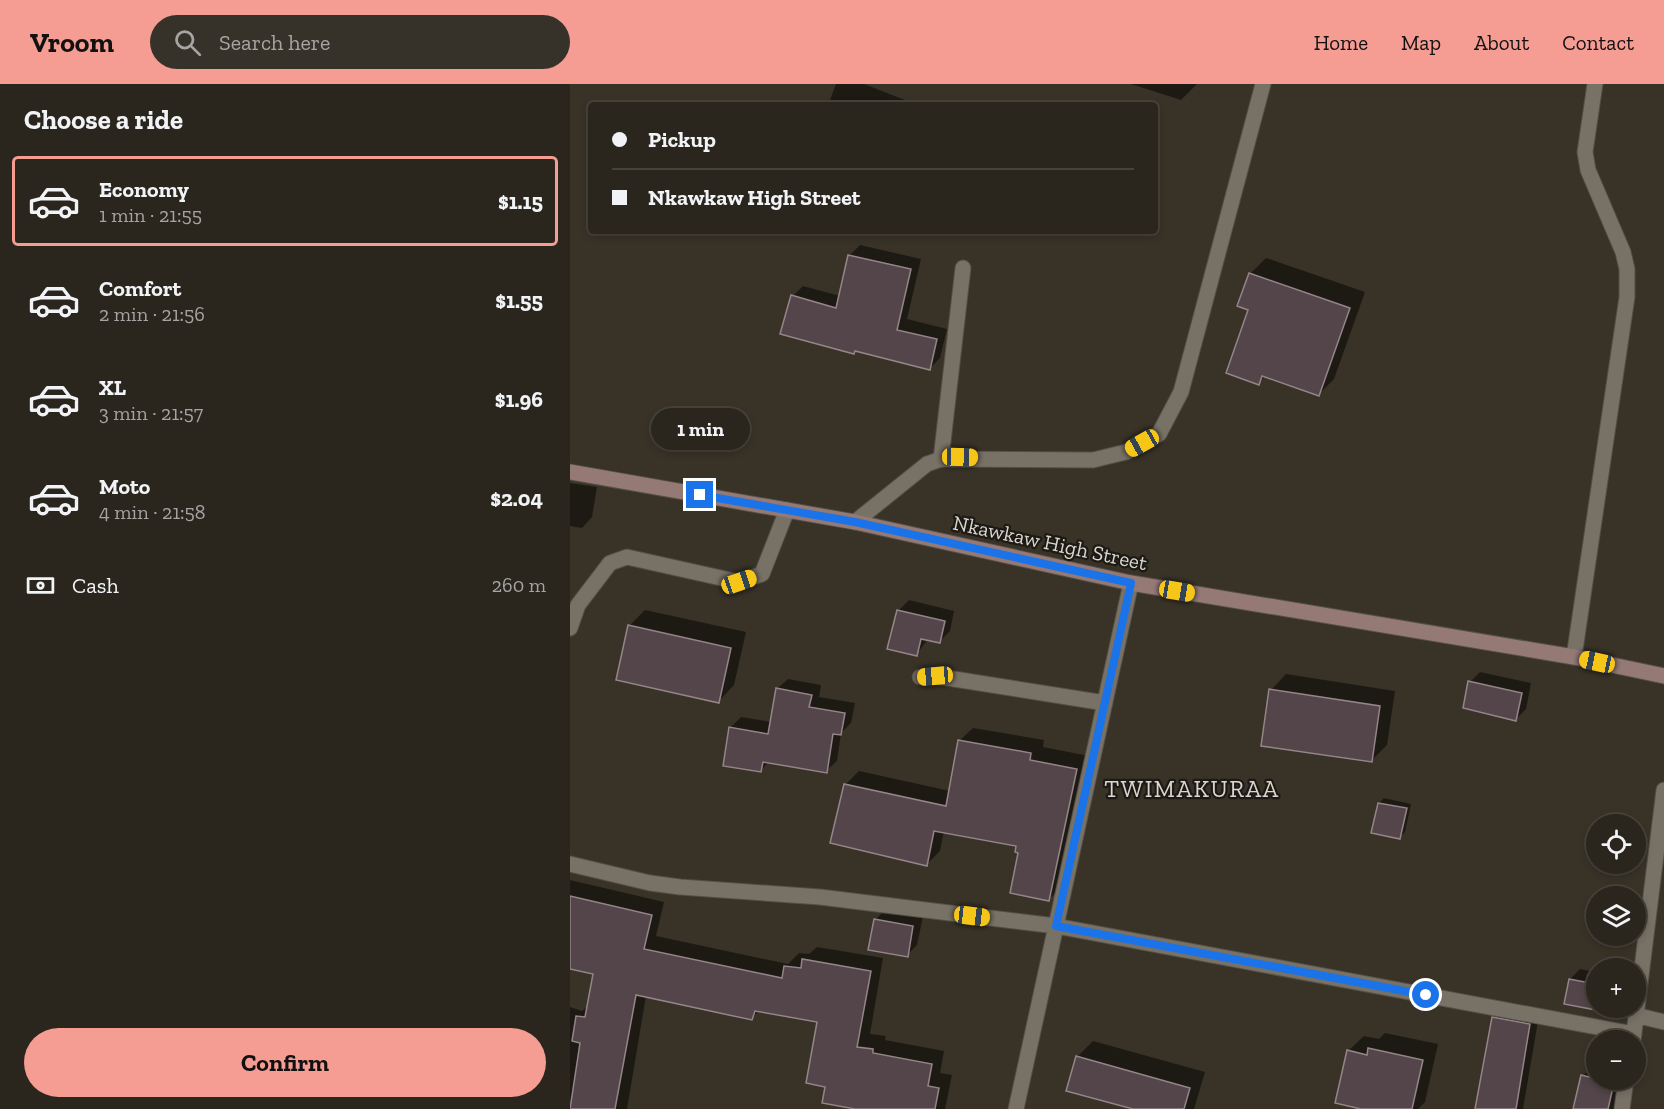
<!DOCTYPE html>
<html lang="en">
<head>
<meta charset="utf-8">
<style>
  :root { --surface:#2a261d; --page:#36322a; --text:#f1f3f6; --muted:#a5a5a4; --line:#46433b; --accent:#f59c93 }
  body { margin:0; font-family:"Zilla Slab",serif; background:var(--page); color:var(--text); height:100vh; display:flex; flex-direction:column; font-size:22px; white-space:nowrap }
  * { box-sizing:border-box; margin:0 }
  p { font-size:20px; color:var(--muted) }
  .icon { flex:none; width:33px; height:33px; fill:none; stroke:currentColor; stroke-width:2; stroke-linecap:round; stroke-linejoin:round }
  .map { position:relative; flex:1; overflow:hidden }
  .sheet { display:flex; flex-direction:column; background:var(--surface); width:570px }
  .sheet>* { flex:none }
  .top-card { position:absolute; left:18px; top:18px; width:570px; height:132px; border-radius:6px; box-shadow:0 3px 9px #0003,0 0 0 2px var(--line); display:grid; align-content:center; height:132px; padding:0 24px; background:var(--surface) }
  .tools { position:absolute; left:1016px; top:730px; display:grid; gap:12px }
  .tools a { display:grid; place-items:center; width:60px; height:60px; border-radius:50%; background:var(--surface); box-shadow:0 3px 9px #0003,0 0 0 2px var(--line); font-size:30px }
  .end { position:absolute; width:27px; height:27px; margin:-14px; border:8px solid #1a73e8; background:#fff; box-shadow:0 0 0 3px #fff }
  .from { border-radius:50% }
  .bubble { position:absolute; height:42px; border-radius:21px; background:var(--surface); box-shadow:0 3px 9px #0003,0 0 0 2px var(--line); font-size:20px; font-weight:800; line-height:42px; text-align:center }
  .car { position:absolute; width:18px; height:36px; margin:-18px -9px; border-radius:8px; box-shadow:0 0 4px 2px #0007; background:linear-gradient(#f5c518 24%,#345 0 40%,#f5c518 0 76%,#345 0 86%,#f5c518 0) }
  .top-card b { display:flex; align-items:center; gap:21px; height:57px; font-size:22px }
  .top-card b+b { border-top:2px solid var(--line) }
  .top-card i { width:15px; height:15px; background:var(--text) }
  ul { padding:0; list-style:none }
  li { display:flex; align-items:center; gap:18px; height:90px; margin:0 12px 9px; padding:0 12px; border:3px solid transparent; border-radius:6px }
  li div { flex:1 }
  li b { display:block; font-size:22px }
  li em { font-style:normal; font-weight:800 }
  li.on { border-color:var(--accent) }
  li>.icon { width:54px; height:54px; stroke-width:1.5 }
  h2 { padding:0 24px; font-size:27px; line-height:72px }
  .pay { display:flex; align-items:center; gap:15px; height:66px; padding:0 24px; font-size:22px }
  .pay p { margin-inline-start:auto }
  .primary-button { display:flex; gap:12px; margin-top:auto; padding:12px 24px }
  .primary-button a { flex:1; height:69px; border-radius:36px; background:var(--accent); color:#111; font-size:24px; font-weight:800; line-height:69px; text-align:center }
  header { display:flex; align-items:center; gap:36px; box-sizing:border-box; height:84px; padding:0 30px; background:var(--accent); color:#111 }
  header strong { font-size:28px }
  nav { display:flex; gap:33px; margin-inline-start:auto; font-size:21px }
  .search { width:420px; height:54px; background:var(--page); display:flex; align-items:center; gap:15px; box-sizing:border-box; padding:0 21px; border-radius:33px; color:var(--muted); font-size:22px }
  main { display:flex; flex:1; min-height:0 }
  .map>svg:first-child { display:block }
</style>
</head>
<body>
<header>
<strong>Vroom</strong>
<div class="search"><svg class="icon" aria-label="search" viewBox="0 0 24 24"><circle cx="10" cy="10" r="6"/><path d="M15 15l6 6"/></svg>Search here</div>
<nav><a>Home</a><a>Map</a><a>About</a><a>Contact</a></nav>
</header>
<main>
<section class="sheet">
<h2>Choose a ride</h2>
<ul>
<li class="on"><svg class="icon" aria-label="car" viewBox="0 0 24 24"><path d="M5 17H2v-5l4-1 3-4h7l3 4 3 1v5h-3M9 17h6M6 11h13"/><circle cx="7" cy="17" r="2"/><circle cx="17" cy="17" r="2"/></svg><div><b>Economy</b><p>1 min · 21:55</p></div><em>$1.15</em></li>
<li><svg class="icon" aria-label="car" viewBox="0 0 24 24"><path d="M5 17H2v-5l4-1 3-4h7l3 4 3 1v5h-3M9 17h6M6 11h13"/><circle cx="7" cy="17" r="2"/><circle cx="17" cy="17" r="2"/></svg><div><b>Comfort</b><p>2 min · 21:56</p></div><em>$1.55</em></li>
<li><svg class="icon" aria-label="car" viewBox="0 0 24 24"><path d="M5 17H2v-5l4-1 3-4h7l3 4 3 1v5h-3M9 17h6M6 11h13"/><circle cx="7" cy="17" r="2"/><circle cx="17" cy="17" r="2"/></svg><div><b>XL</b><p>3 min · 21:57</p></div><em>$1.96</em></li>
<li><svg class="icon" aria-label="car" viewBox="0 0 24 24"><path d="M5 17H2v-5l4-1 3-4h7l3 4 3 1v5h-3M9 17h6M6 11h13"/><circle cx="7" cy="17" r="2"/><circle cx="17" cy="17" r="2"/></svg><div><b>Moto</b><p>4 min · 21:58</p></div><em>$2.04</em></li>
</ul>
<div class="pay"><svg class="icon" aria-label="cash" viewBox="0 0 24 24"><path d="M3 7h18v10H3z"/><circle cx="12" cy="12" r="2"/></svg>Cash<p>260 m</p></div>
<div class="primary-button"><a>Confirm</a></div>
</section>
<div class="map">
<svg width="1094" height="1025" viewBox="0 0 1094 1025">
  <rect width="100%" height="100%" fill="#383227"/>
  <path fill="#0007" d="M266,0H294L348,21H258Z
    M561,0H627L611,16Z
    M290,161L351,175L337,235L377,245L370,274L360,284L287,266L284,268L223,212L233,202L270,212L280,171Z
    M696,174L795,208L764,295L749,310L696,292L688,299L680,225V190Z
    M0,399L27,403L22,433L12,444L0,442Z
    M339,516L384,527L380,547L369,558L358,555L347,570L328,527Z
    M75,526L176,548L164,601L149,617L48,595L60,541Z
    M910,588L961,599L956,625L946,635L900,598Z
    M716,590L825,607L817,661L801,677L701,606Z
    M218,595L251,601L249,613L285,619L281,639L271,649L267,677L256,687L199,678L190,687L160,644L171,633L201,638L207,605Z
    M403,644L474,656L473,663L519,672L492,802L478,816L448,761L374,747L370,767L356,781L275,701L289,687L380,707L389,657Z
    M814,714L841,720L835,748L830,753L809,719Z
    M0,796L94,818L86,852L218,880L229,869L239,870L247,863L313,874L300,950L316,952L315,956L374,967L370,989L382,991L375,1025H293L256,1001L249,937L190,926L182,934L76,912L57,1025H0V923L12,927L18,922L24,889L0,883Z
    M316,825L353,832L347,861L337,871L305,836Z
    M1010,885L1026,888V924H1057L1052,930L995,919L1000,895Z
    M934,924L969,931L953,1025H907L924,934Z
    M815,949L868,960L855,1018L848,1025H798L778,967L794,952L809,955Z
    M523,957L635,988L624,1025H569L507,973Z
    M1023,981L1026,982V996H1052L1045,1025H1004L1013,992Z"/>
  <path fill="#534549" stroke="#95858a" stroke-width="1.5" d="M278,171L341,185L327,246L367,255L360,286L285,267L284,270L210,250L221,211L266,224Z
    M679,189L780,224L749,312L692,292L689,301L656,289L678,226L667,222Z
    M327,526L375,537L370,559L351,555L347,572L317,565Z
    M58,541L161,564L149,619L46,596Z
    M898,597L952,609L946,637L893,624Z
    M206,604L242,611L239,623L275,629L271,651L263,650L257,689L193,678L191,688L153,682L159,643L198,650Z
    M699,605L810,622L802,678L691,662Z
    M388,656L461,669L460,676L507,685L479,817L440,809L448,769L445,768L446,762L364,747L357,782L260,759L274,700L376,722Z
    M808,719L837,724L830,755L801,749Z
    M0,812L82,831L74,865L212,894L214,882L231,884L232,875L301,887L287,963L303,965V969L362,980L358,1002L369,1004L365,1025H285L252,1019L255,1003L236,999L247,938L185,927L182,936L66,911L45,1025H0L10,959L2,957L6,932L15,933L23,890L0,885Z
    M304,835L343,842L338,873L298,866Z
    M999,895L1026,900V926L994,920Z
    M922,933L960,940L946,1025H905Z
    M798,964L853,976L842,1025H791L765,1019L777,966L797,971Z
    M506,972L620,1004L614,1025H563L496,1007Z
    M1011,991L1044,999L1038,1025H1003Z"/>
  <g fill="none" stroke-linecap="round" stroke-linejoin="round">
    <defs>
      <path id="lane" d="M371,375L393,184"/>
      <path id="street" d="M285,438L357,380L371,375L523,376L556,368L589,350L611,308L693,0
        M0,544L8,521L40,479L57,473L169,498L192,490L217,426
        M1004,573L1057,213V185L1053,168L1018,86L1015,68L1025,0
        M350,593L365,592L535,619
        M0,780L80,799L110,803L250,813L486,842L1064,950
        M1065,931L1094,938
        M1063,957L1094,706
        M446,1025L561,499
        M1052,1025L1056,996"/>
      <path id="secondary" d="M0,388L285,438L561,499L1004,573L1094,592"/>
    </defs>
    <use href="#lane" stroke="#544e45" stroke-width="17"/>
    <use href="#street" stroke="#544e45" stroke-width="17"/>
    <use href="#secondary" stroke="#544e45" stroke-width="17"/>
    <use href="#lane" stroke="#787165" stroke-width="15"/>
    <use href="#street" stroke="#787165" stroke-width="15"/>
    <use href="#secondary" stroke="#947975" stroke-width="15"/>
  </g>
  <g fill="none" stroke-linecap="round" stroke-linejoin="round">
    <path stroke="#1a73e8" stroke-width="8" d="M130,411L285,438L561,499L486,842L856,911"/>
  </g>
  <g text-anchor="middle" stroke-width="4.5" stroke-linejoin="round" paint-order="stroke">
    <g font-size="21" fill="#d9d5cf" stroke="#1d1a15">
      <text transform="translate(480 459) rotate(12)" y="7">Nkawkaw High Street</text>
    </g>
    <g font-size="24" letter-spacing="1.5" fill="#d9d5cf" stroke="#1d1a15">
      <text x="622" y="713">TWIMAKURAA</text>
    </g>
  </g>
</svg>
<div class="tools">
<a><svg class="icon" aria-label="locate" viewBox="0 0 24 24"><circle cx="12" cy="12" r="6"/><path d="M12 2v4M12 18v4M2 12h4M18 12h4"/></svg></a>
<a><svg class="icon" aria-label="layers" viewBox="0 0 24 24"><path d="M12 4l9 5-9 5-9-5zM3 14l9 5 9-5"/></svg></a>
<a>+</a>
<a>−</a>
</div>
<i class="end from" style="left:856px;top:911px"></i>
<i class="end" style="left:130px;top:411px"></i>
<div class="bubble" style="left:81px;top:324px;width:99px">1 min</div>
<i class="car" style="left:572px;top:359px;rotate:241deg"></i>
<i class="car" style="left:390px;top:373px;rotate:91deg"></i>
<i class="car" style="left:169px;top:498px;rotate:71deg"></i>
<i class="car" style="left:607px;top:507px;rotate:100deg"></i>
<i class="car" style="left:1027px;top:578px;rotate:282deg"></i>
<i class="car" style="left:365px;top:592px;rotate:265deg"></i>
<i class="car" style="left:402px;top:832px;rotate:97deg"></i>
<div class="top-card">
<b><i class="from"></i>Pickup</b>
<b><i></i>Nkawkaw High Street</b>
</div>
</div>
</main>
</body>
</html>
